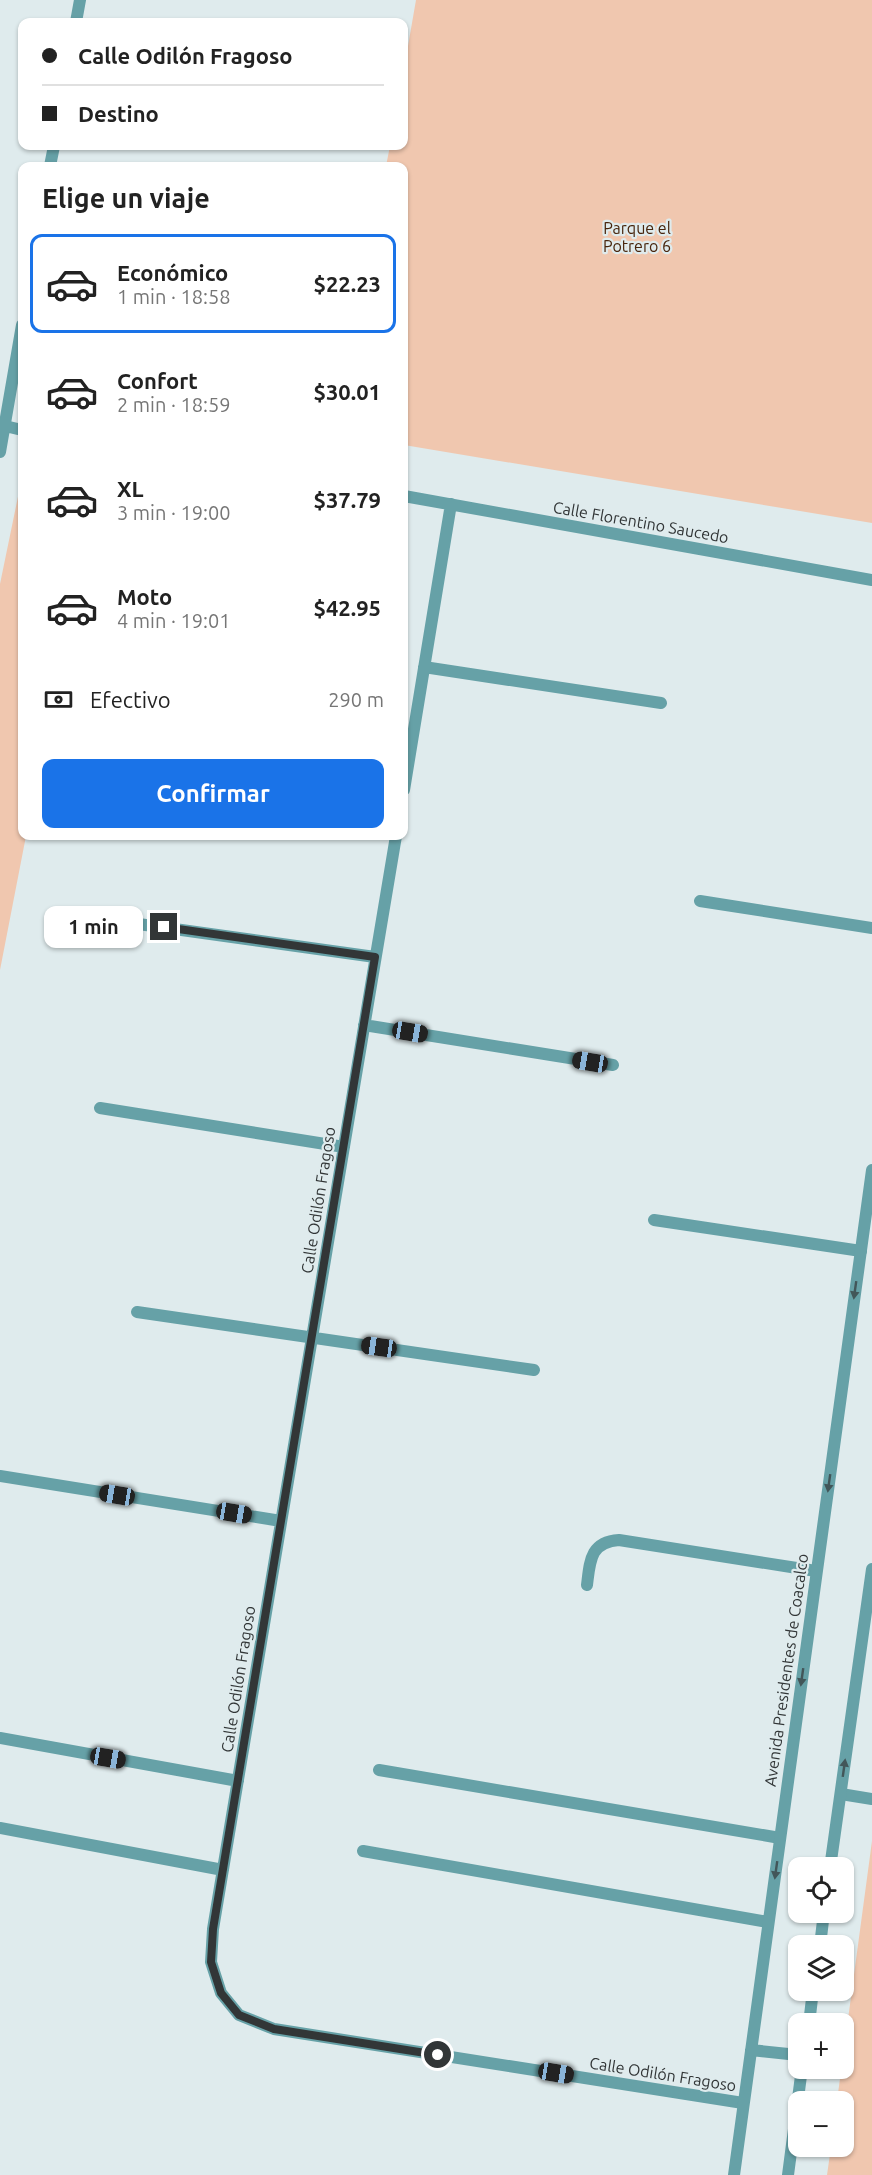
<!DOCTYPE html>
<html lang="es">
<head>
<meta charset="utf-8">
<style>
  :root { --surface:#fff; --page:#f2f2f2; --text:#222; --muted:#767676; --line:#e0e0e0; --accent:#1a73e8 }
  body { margin:0; font-family:Ubuntu,sans-serif; background:var(--page); color:var(--text); height:100vh; display:flex; flex-direction:column; font-size:22px; white-space:nowrap }
  * { box-sizing:border-box; margin:0 }
  p { font-size:20px; color:var(--muted) }
  .icon { flex:none; width:33px; height:33px; fill:none; stroke:currentColor; stroke-width:2; stroke-linecap:round; stroke-linejoin:round }
  .map { position:relative; flex:1; overflow:hidden }
  .side { position:absolute; left:18px; top:162px; width:390px; height:678px; display:flex; flex-direction:column; background:var(--surface); border-radius:12px; box-shadow:0 2px 4px #0004 }
  .side>* { flex:none }
  .hud { position:absolute; left:18px; top:18px; width:390px; height:132px; border-radius:12px; box-shadow:0 2px 4px #0004; display:grid; align-content:center; height:132px; padding:0 24px; background:var(--surface) }
  .controls { position:absolute; left:788px; top:1857px; display:grid; gap:12px }
  .controls a { display:grid; place-items:center; width:66px; height:66px; border-radius:12px; background:var(--surface); box-shadow:0 2px 4px #0004; font-size:30px }
  .end { position:absolute; width:27px; height:27px; margin:-14px; border:8px solid #323637; background:#fff; box-shadow:0 0 0 3px #fff }
  .from { border-radius:50% }
  .bubble { position:absolute; height:42px; border-radius:12px; background:var(--surface); box-shadow:0 2px 4px #0004; font-size:20px; font-weight:600; line-height:42px; text-align:center }
  .car { position:absolute; width:18px; height:36px; margin:-18px -9px; border-radius:8px; box-shadow:0 0 4px 2px #0007; background:linear-gradient(#222 24%,#8ab4d8 0 40%,#222 0 76%,#8ab4d8 0 86%,#222 0) }
  .hud b { display:flex; align-items:center; gap:21px; height:57px; font-size:22px }
  .hud b+b { border-top:2px solid var(--line) }
  .hud i { width:15px; height:15px; background:var(--text) }
  ul { padding:0; list-style:none }
  li { display:flex; align-items:center; gap:18px; height:99px; margin:0 12px 9px; padding:0 12px; border:3px solid transparent; border-radius:12px }
  li div { flex:1 }
  li b { display:block; font-size:22px }
  li em { font-style:normal; font-weight:600 }
  li.active { border-color:var(--accent) }
  li>.icon { width:54px; height:54px; stroke-width:1.5 }
  h2 { padding:0 24px; font-size:27px; line-height:72px }
  .pay { display:flex; align-items:center; gap:15px; height:66px; padding:0 24px; font-size:22px }
  .pay p { margin-inline-start:auto }
  .button { display:flex; gap:12px; margin-top:auto; padding:12px 24px }
  .button a { flex:1; height:69px; border-radius:12px; background:var(--accent); color:#fff; font-size:24px; font-weight:600; line-height:69px; text-align:center }
  .map>svg:first-child { display:block }
</style>
</head>
<body>
<div class="map">
<svg width="872" height="2175" viewBox="0 0 872 2175">
  <rect width="100%" height="100%" fill="#dfebed"/>
  <path fill="#f0c7af" d="M416,0H872V523L404,445V166H386L390,146H404V69Z
    M21,482L22,836H26L0,970V584Z
    M872,1841V2175H827L831,2147L843,2146V2102L837,2101Z"/>
  <g fill="none" stroke-linecap="round" stroke-linejoin="round">
    <path stroke="#66a1a7" stroke-width="12" d="M841,1794L872,1799"/>
    <path stroke="#66a1a7" stroke-width="12" d="M76,22L80,0
      M50,166L54,146
      M5,426L22,430
      M0,452L22,325
      M404,496L872,580
      M424,667L661,703
      M404,790L451,504
      M396,836L213,1929L211,1962L221,1993L239,2015L274,2029L743,2103
      M700,901L872,928
      M117,921L375,957
      M364,1025L613,1065
      M100,1108L344,1147
      M654,1220L861,1251
      M137,1312L534,1370
      M0,1476L281,1521
      M587,1585C590,1561 590,1542 619,1540L816,1571
      M0,1738L238,1781
      M379,1770L780,1838
      M0,1828L223,1870
      M363,1851L768,1922"/>
    <path stroke="#66a1a7" stroke-width="12" d="M830,1868L872,1569
      M820,1946L824,1912
      M809,2024L813,1990
      M751,2050L798,2055
      M734,2175L872,1170
      M788,2175L802,2068"/>
  </g>
  <defs><path id="oneway-solid" d="M-6-.8H1V-3.2L6.5 0L1 3.2V.8H-6Z" transform="scale(1.5)"/></defs>
  <g fill="#425659">
    <use href="#oneway-solid" transform="translate(855 1290) rotate(98)"/>
    <use href="#oneway-solid" transform="translate(829 1483) rotate(98)"/>
    <use href="#oneway-solid" transform="translate(802 1677) rotate(98)"/>
    <use href="#oneway-solid" transform="translate(844 1768) rotate(-82)"/>
    <use href="#oneway-solid" transform="translate(776 1870) rotate(98)"/>
  </g>
  <g fill="none" stroke-linecap="round" stroke-linejoin="round">
    <path stroke="#323637" stroke-width="8" d="M164,927L375,957L213,1929L211,1962L221,1993L239,2015L274,2029L438,2055"/>
  </g>
  <g text-anchor="middle" stroke-width="4.5" stroke-linejoin="round" paint-order="stroke">
    <g font-size="16" fill="#48250c" stroke="#dfebed">
      <text x="637" y="234">Parque el<tspan x="637" dy="18">Potrero 6</tspan></text>
    </g>
    <g font-size="16" fill="#323637" stroke="#dfebed">
      <text transform="translate(641 522) rotate(10)" y="6">Calle Florentino Saucedo</text>
      <text transform="translate(318 1200) rotate(-81)" y="6">Calle Odilón Fragoso</text>
      <text transform="translate(786 1670) rotate(-82)" y="6">Avenida Presidentes de Coacalco</text>
      <text transform="translate(238 1679) rotate(-81)" y="6">Calle Odilón Fragoso</text>
      <text transform="translate(663 2074) rotate(9)" y="6">Calle Odilón Fragoso</text>
    </g>
  </g>
</svg>
<div class="controls">
<a><svg class="icon" aria-label="locate" viewBox="0 0 24 24"><circle cx="12" cy="12" r="6"/><path d="M12 2v4M12 18v4M2 12h4M18 12h4"/></svg></a>
<a><svg class="icon" aria-label="layers" viewBox="0 0 24 24"><path d="M12 4l9 5-9 5-9-5zM3 14l9 5 9-5"/></svg></a>
<a>+</a>
<a>−</a>
</div>
<i class="end from" style="left:438px;top:2055px"></i>
<i class="end" style="left:164px;top:927px"></i>
<div class="bubble" style="left:44px;top:906px;width:99px">1 min</div>
<i class="car" style="left:410px;top:1032px;rotate:99deg"></i>
<i class="car" style="left:590px;top:1062px;rotate:279deg"></i>
<i class="car" style="left:379px;top:1347px;rotate:278deg"></i>
<i class="car" style="left:117px;top:1495px;rotate:279deg"></i>
<i class="car" style="left:234px;top:1513px;rotate:99deg"></i>
<i class="car" style="left:108px;top:1758px;rotate:100deg"></i>
<i class="car" style="left:556px;top:2073px;rotate:99deg"></i>
<div class="hud">
<b><i class="from"></i>Calle Odilón Fragoso</b>
<b><i></i>Destino</b>
</div>
<section class="side">
<h2>Elige un viaje</h2>
<ul>
<li class="active"><svg class="icon" aria-label="car" viewBox="0 0 24 24"><path d="M5 17H2v-5l4-1 3-4h7l3 4 3 1v5h-3M9 17h6M6 11h13"/><circle cx="7" cy="17" r="2"/><circle cx="17" cy="17" r="2"/></svg><div><b>Económico</b><p>1 min · 18:58</p></div><em>$22.23</em></li>
<li><svg class="icon" aria-label="car" viewBox="0 0 24 24"><path d="M5 17H2v-5l4-1 3-4h7l3 4 3 1v5h-3M9 17h6M6 11h13"/><circle cx="7" cy="17" r="2"/><circle cx="17" cy="17" r="2"/></svg><div><b>Confort</b><p>2 min · 18:59</p></div><em>$30.01</em></li>
<li><svg class="icon" aria-label="car" viewBox="0 0 24 24"><path d="M5 17H2v-5l4-1 3-4h7l3 4 3 1v5h-3M9 17h6M6 11h13"/><circle cx="7" cy="17" r="2"/><circle cx="17" cy="17" r="2"/></svg><div><b>XL</b><p>3 min · 19:00</p></div><em>$37.79</em></li>
<li><svg class="icon" aria-label="car" viewBox="0 0 24 24"><path d="M5 17H2v-5l4-1 3-4h7l3 4 3 1v5h-3M9 17h6M6 11h13"/><circle cx="7" cy="17" r="2"/><circle cx="17" cy="17" r="2"/></svg><div><b>Moto</b><p>4 min · 19:01</p></div><em>$42.95</em></li>
</ul>
<div class="pay"><svg class="icon" aria-label="cash" viewBox="0 0 24 24"><path d="M3 7h18v10H3z"/><circle cx="12" cy="12" r="2"/></svg>Efectivo<p>290 m</p></div>
<div class="button"><a>Confirmar</a></div>
</section>
</div>
</body>
</html>
